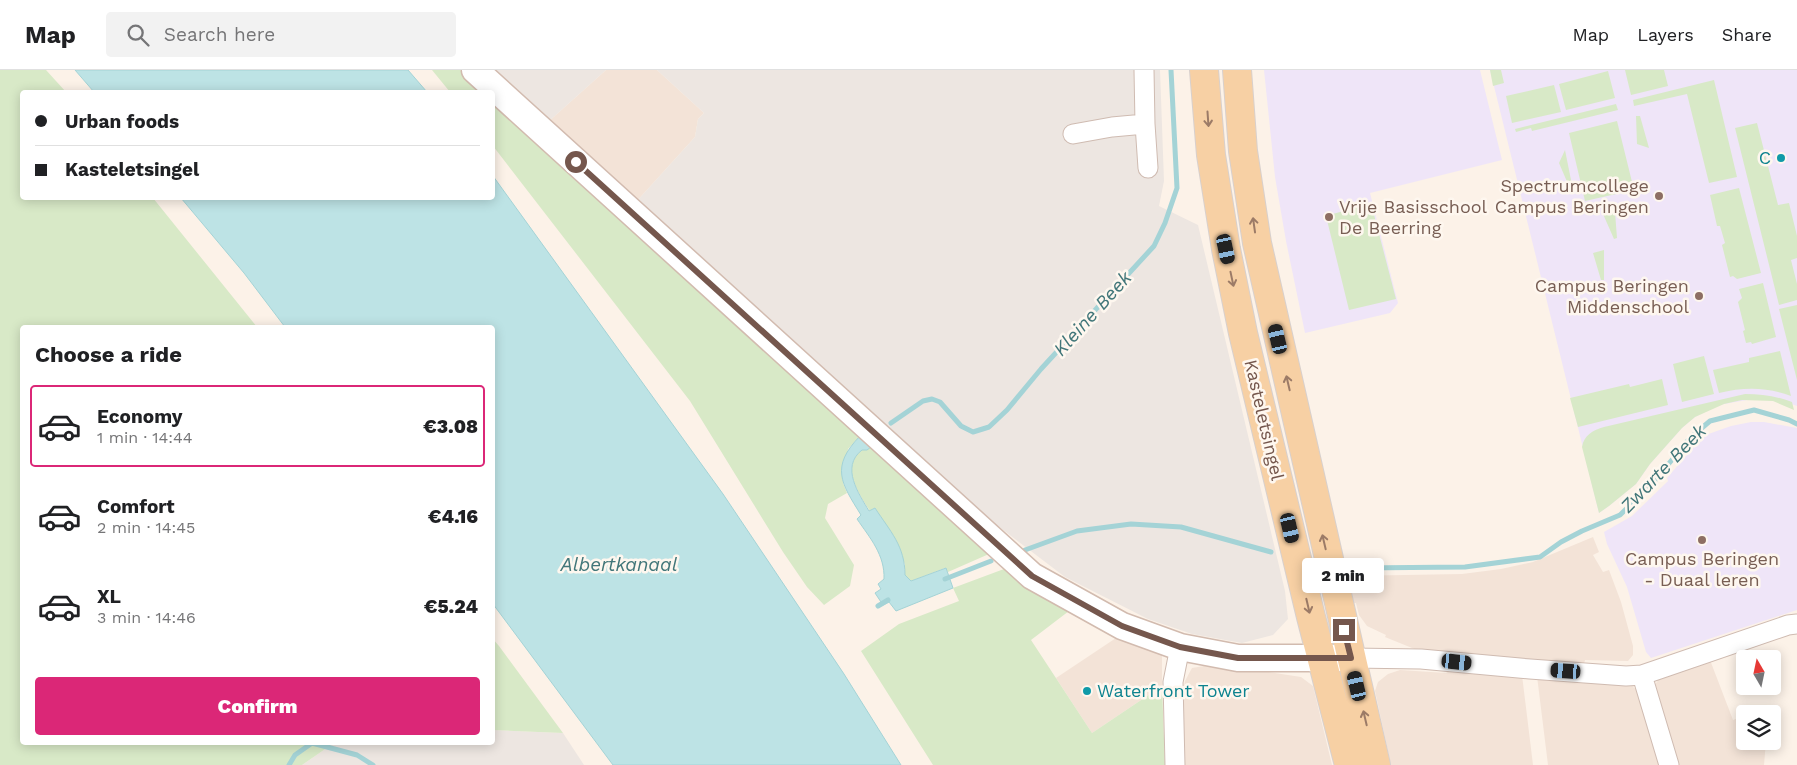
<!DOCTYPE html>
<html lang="en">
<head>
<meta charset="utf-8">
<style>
  :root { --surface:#fff; --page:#f2f2f2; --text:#202124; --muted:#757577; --line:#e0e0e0; --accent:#db2777 }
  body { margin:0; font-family:"Work Sans",sans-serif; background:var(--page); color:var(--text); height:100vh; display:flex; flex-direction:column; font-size:19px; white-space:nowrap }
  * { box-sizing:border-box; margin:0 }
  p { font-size:16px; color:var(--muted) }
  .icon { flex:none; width:28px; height:28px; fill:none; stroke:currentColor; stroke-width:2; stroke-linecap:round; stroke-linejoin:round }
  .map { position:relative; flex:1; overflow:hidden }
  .details { position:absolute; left:20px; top:255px; width:475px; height:420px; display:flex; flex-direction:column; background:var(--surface); border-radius:5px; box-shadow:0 2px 12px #0003 }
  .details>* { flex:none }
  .hud { position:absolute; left:20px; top:20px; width:475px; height:110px; border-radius:5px; box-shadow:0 2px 12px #0003; display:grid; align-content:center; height:110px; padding:0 15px; background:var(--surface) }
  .needle { width:32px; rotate:351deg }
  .controls { position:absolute; left:1736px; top:580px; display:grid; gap:10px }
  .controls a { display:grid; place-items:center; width:45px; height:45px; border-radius:5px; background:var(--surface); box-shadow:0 2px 12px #0003; font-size:25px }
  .end { position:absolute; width:22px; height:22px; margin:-11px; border:6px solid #75574d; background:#fff; box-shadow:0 0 0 2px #fff }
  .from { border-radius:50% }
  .bubble { position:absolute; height:35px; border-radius:5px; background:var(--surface); box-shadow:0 2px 12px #0003; font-size:16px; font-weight:800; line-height:35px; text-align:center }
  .car { position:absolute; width:15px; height:30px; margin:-15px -8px; border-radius:6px; box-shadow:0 0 4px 1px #0007; background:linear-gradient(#222 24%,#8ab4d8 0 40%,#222 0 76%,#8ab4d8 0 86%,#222 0) }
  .hud b { display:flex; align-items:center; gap:18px; height:48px; font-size:19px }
  .hud b+b { border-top:1px solid var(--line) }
  .hud i { width:12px; height:12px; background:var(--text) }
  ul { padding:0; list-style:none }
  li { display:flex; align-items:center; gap:15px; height:82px; margin:0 10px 8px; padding:0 5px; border:2px solid transparent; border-radius:5px }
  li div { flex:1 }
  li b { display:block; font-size:19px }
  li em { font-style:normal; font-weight:800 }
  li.on { border-color:var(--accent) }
  li>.icon { width:45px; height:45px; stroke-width:1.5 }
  h2 { padding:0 15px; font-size:22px; line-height:60px }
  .primary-button { display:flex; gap:10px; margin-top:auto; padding:10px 15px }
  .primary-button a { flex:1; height:58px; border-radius:5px; background:var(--accent); color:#fff; font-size:20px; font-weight:800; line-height:58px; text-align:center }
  header { display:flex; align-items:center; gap:30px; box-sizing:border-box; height:70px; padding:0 25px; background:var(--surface); border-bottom:1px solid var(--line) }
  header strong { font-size:24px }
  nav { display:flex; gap:28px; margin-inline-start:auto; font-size:18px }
  .search { width:350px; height:45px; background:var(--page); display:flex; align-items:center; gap:12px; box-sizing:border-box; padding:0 18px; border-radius:5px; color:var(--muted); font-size:19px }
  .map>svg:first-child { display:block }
</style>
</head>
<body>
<header>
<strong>Map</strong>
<div class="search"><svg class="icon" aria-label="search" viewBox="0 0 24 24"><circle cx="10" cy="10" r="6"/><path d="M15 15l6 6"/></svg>Search here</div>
<nav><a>Map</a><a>Layers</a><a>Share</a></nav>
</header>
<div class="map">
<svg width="1797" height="695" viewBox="0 0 1797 695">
  <rect width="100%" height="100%" fill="#fcf2e8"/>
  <path fill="#f3e3d7" d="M606,0H657L704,43L698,49L695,67L636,132L548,52Z
    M1593,467L1599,482L1593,485L1603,502L1609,500L1621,532L1633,576V585L1628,591L1585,590L1584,594L1417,580L1385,567L1386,565L1367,556L1359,545L1356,533H1354L1348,506L1462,504L1501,499L1533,492Z
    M1119,566L1162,582V616L1092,663L1056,608Z
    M1710,590L1733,650L1745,646V671H1766L1764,695H1678L1654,616L1659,609Z
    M1204,596L1269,602L1301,607L1313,616L1332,695H1183L1181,632L1185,611L1192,598Z
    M1400,600L1446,603L1451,600L1522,605L1533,695H1391L1375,621L1378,612L1388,604Z
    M1537,606L1630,614L1632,616L1638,621L1662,695H1548Z"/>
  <path fill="#ede6e1" d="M495,0H606L548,52Z
    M657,0H1160L1164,111L1159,136L1198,155L1285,521L1288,549L1273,565L1242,573L1192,564L1148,549L1065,507L994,453L764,249L636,132L695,67L698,49L704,43Z
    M493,660L563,663L584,695H302L334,673L492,672Z"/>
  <path fill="#efe5f8" d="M1264,0H1480L1502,90L1370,123L1398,233L1390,243L1305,263L1286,171L1275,107Z
    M1490,0H1797V336L1783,331L1758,328L1719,335L1695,347L1682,358L1650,394L1636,414L1609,436L1599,443Z
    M1751,352H1764L1797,358V540L1651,588L1646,582L1627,517L1607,474L1604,462L1632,446L1668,411L1667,408L1697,373L1700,367L1731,356Z"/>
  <path fill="#d8e9c7" d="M0,0H46L66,22H22V128H153L257,257L22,258V672L334,673L302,695H0Z
    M432,0H460L485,22H450Z
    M1490,0H1501L1504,13L1493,16Z
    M1625,0H1664L1668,16L1631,25Z
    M1608,1L1615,28L1566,40L1559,14Z
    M1714,10L1737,107L1709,113L1687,24L1634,36L1633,30Z
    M1554,15L1561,42L1512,53L1506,26Z
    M492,30L860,366L848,379L843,413L847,423L828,434L825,448L854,495L850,516L824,535L807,517L783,482L690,331L493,76Z
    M1616,34L1618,40L1532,61L1531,58L1516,62L1515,59Z
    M1636,46H1640L1649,78L1637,74Z
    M1617,51L1634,120L1585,131L1569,63Z
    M1757,53L1778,135L1789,133L1797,166V188L1791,190L1797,214V230L1779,235L1735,58Z
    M1565,80L1573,120L1571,121L1559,93Z
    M1739,118L1761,203L1737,209L1733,206L1730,207L1722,175L1725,173L1720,156H1717L1710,125Z
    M1371,133L1396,229L1349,240L1326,146Z
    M1610,139L1615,142L1617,168L1614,169L1603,144Z
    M1604,180V210H1601L1593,183Z
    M1763,213L1776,267L1752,274L1751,272L1746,273L1743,261L1745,260L1738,232L1742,228L1739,219Z
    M1797,235V310L1779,239Z
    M1780,281L1791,326C1767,317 1744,317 1719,323L1713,300L1749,292V288Z
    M1704,286L1714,324L1682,332L1673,294Z
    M1662,309L1668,335L1578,357L1570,328L1629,314L1630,317Z
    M1745,324C1762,324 1776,326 1792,332L1794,340L1773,331L1742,330L1724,334L1695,347L1682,358L1650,394L1636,414L1609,436L1599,443L1582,377C1584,365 1593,360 1604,357Z
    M871,377L989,484L948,502L945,498L911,511L905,505V494L875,438L870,441C859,424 840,397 862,380H867Z
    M1004,499L1034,521L1069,541L1031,570L1092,663L1162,616L1165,695H933L861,581L899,554L959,531L953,518Z
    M492,568L499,576L563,663L493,660Z"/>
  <path fill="#bde3e5" stroke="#a4d3d6" d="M75,0H408L427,22H94Z
    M493,106L723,424L844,604L901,695H613L493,534L492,258L285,257L244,203L181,128H492Z
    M860,366L871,377L867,380H862C840,397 859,424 869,441L875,438C890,461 905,476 905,505L911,511L946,498L953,518L896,541L889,532L883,535L875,523L881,519L878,514L884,509C885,485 870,468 857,449L861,445C841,413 830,397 860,366Z"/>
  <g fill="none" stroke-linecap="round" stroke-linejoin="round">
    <path stroke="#a4d3d6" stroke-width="5" d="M891,353L923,331L932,329L940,332L961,356L973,362L989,357L1007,340L1041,299L1154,176L1165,153L1177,118L1171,0
      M1025,480L1077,461L1131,454L1181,457L1271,482
      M1357,498L1465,497L1540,487L1561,472L1582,461L1620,445L1652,414L1690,368L1710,351L1754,340L1789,350L1797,354
      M945,509L991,491
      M878,536L888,530
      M289,695L295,685L312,673L357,685L373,695"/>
    <defs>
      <path id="street" d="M1145,54L1148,98
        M1073,64L1112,57L1145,54L1144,0
        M1351,588L1421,589L1530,599L1626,606L1642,605L1788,555L1797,554
        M1642,605L1669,695
        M1175,695L1173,612L1180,577"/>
      <path id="secondary" d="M475,0L1032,506L1122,556L1180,577L1238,588H1351"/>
      <path id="primary" d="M1204,0L1211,85L1226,179L1243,263L1311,547L1349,695
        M1237,0L1243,81L1257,173L1376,695"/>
    </defs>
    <use href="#street" stroke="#cfbbb1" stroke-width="21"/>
    <use href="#secondary" stroke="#d2bbaf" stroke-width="29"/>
    <use href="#primary" stroke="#d8d0cd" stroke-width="30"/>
    <use href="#street" stroke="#fff" stroke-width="19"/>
    <use href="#secondary" stroke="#fff" stroke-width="26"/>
    <use href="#primary" stroke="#f7d0a4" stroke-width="28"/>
  </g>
  <defs><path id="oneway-shaft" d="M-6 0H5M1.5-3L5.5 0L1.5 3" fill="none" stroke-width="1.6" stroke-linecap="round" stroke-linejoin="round" transform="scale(1.25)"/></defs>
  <g stroke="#9c7b67">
    <use href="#oneway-shaft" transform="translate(1208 49) rotate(86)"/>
    <use href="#oneway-shaft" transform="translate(1254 155) rotate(-98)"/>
    <use href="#oneway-shaft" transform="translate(1232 209) rotate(78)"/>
    <use href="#oneway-shaft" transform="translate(1288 313) rotate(-103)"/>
    <use href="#oneway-shaft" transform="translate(1324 472) rotate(-103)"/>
    <use href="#oneway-shaft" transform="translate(1308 536) rotate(77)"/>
    <use href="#oneway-shaft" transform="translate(1365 648) rotate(-103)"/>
  </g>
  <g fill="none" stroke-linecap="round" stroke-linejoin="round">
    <path stroke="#75574d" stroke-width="6" d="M576,92L1032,506L1122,556L1180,577L1238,588H1351L1344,560"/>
  </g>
  <g fill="#0f9aa8" stroke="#fef7ef" stroke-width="2">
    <circle cx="1781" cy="88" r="5"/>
    <circle cx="1087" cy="621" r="5"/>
  </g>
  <g fill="#8d6e63" stroke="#fef7ef" stroke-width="2">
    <circle cx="1659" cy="126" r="5"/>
    <circle cx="1329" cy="147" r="5"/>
    <circle cx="1699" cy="226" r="5"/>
    <circle cx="1702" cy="470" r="5"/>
  </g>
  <g text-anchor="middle" stroke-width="5" stroke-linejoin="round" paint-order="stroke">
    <g font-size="18" fill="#0d838f" stroke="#fef7ef" text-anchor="end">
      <text x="1771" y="94">C</text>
      <text x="1097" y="627" text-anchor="start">Waterfront Tower</text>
    </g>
    <g font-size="18" fill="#785e54" stroke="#fef7ef" text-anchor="end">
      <text x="1649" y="122">Spectrumcollege<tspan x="1649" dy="21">Campus Beringen</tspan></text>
      <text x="1339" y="143" text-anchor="start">Vrije Basisschool<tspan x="1339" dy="21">De Beerring</tspan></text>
      <text x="1689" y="222">Campus Beringen<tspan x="1689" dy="21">Middenschool</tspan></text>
      <text x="1702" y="495" text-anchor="middle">Campus Beringen<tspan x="1702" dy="21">- Duaal leren</tspan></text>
    </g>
    <g font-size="18" fill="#75574d" stroke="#fef7ef">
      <text transform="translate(1264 350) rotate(77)" y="6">Kasteletsingel</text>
    </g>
    <g font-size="19" font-style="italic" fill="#417679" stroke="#fef7ef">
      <text transform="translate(1092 243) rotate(-48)" y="7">Kleine Beek</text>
      <text transform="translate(1663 398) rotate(-46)" y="7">Zwarte Beek</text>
      <text x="619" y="501">Albertkanaal</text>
    </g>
  </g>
</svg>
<div class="controls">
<a><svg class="needle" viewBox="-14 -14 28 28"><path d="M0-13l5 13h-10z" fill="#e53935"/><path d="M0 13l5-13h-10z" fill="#757577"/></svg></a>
<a><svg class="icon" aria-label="layers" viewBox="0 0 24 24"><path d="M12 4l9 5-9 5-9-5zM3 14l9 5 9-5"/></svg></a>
</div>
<i class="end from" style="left:576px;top:92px"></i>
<i class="end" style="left:1344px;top:560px"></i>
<div class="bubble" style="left:1302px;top:488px;width:82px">2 min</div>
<i class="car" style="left:1226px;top:179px;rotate:168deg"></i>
<i class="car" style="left:1278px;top:269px;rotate:347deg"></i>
<i class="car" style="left:1290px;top:458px;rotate:167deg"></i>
<i class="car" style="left:1457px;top:592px;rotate:96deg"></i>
<i class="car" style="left:1566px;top:601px;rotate:274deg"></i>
<i class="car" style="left:1357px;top:616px;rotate:347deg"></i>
<div class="hud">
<b><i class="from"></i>Urban foods</b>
<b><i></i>Kasteletsingel</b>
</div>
<section class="details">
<h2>Choose a ride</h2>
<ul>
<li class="on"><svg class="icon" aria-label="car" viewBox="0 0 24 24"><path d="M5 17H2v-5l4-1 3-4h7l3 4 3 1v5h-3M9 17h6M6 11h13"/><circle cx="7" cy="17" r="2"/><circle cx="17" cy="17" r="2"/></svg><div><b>Economy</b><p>1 min · 14:44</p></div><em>€3.08</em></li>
<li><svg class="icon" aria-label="car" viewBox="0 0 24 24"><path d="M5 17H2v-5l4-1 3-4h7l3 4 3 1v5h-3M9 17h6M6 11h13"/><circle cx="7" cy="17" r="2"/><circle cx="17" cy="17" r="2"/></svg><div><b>Comfort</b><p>2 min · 14:45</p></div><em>€4.16</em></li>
<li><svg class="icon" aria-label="car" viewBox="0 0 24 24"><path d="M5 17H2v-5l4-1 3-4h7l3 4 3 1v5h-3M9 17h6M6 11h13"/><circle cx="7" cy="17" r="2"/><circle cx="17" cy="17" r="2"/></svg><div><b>XL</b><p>3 min · 14:46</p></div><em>€5.24</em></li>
</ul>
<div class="primary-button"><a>Confirm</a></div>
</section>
</div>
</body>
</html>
